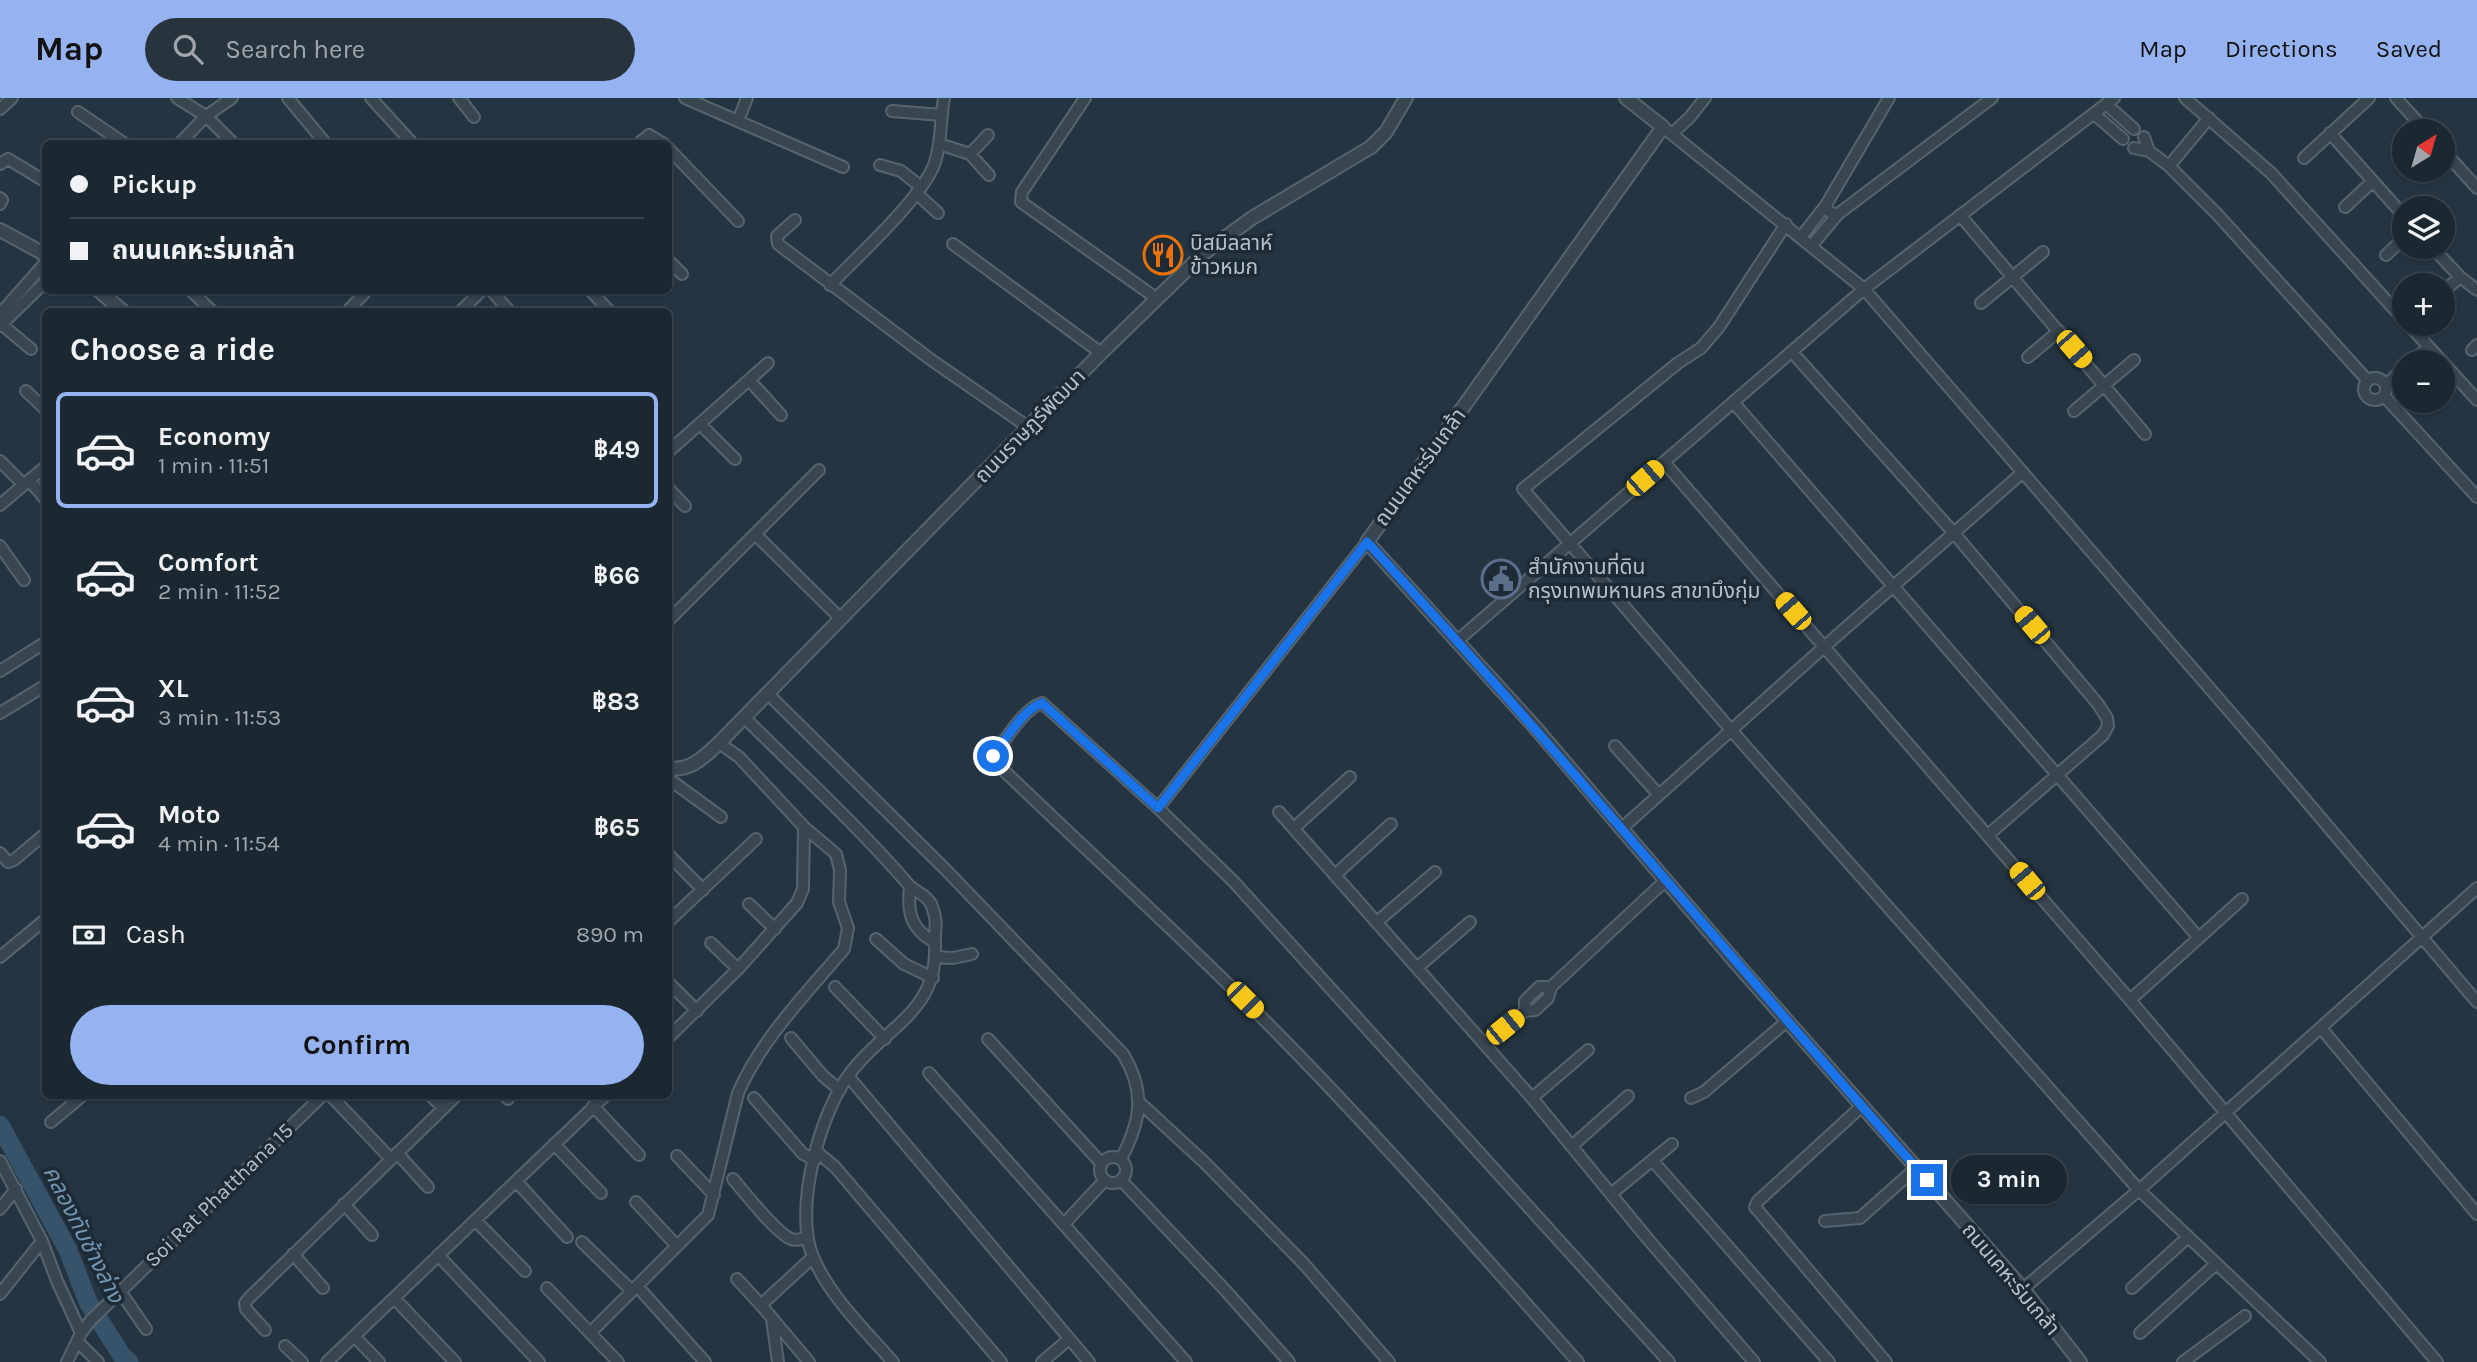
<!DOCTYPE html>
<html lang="en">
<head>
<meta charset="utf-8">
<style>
  :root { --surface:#1b2831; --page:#28343d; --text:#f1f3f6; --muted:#a0a6ab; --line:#39444d; --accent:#95b2f1 }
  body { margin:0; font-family:Karla,"Noto Sans Thai",sans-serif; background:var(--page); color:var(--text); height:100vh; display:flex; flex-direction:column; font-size:26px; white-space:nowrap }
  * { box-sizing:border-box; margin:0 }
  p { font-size:23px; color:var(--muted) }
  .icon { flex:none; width:38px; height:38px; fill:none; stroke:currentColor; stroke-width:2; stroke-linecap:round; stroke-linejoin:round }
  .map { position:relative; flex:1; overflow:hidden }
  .sheet { position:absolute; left:42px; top:210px; width:630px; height:791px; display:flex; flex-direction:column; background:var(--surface); border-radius:10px; box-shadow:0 2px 5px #0004,0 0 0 2px var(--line) }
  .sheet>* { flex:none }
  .top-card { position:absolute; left:42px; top:42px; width:630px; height:154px; border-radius:10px; box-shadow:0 2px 5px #0004,0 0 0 2px var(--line); display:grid; align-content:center; height:154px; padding:0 28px; background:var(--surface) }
  .needle { width:46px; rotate:37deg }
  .fabs { position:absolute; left:2392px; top:21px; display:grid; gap:14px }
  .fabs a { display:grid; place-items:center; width:63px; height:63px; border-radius:50%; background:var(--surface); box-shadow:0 2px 5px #0004,0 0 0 2px var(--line); font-size:35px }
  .end { position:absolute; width:32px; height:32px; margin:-16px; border:9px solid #1a73e8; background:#fff; box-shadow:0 0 0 4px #fff }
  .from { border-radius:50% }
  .bubble { position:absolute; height:49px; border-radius:24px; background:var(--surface); box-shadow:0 2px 5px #0004,0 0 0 2px var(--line); font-size:23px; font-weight:700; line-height:49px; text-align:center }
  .car { position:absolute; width:21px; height:42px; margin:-21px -10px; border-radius:9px; box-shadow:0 0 5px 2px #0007; background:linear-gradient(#f5c518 24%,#345 0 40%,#f5c518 0 76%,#345 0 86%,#f5c518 0) }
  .top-card b { display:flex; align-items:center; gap:24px; height:66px; font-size:26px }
  .top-card b+b { border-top:2px solid var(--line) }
  .top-card i { width:18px; height:18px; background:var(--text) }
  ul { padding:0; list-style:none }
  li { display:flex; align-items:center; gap:21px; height:116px; margin:0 14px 10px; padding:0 14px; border:4px solid transparent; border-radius:10px }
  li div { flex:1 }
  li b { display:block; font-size:26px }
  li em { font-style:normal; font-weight:700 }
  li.active { border-color:var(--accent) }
  li>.icon { width:63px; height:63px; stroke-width:1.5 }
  h2 { padding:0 28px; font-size:32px; line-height:84px }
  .pay { display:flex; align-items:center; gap:18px; height:77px; padding:0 28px; font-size:26px }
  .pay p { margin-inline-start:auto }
  .cta { display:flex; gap:14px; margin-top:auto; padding:14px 28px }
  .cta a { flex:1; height:80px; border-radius:42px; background:var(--accent); color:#111; font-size:28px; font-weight:700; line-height:80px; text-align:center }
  header { display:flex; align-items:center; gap:42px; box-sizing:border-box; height:98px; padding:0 35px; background:var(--accent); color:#111 }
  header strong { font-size:33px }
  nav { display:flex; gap:38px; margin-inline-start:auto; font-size:24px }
  .search { width:490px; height:63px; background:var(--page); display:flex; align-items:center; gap:18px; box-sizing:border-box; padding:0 24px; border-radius:38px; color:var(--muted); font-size:26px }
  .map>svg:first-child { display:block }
</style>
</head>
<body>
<header>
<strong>Map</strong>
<div class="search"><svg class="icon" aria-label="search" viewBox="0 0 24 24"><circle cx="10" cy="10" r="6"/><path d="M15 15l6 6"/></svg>Search here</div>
<nav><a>Map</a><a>Directions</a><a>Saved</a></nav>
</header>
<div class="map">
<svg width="2477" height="1264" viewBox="0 0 2477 1264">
  <rect width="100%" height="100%" fill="#243541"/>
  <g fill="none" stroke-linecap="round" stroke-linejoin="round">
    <path stroke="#375369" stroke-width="19" d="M0,1027L68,1152L88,1204L122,1258L129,1264"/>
    <defs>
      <path id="minor" d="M177,0L206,18L234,46
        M288,0L326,46
        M371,0L413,46
        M459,0L474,19
        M685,0L843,69
        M1085,0L1022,94L1021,104L1156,200
        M1889,0L1826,107C1828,114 1830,116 1838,116L1992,0
        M2185,0L2271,75L2404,222
        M2396,0L2426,33
        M2106,6L2134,31
        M0,11L12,0
        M892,13L941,17
        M78,14L125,46
        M2094,16L2123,41
        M738,23L747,0
        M1663,29L1864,191L2263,652L2477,904
        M2330,35L2404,118
        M1672,36L1690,19L1705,0
        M2144,39L2149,53
        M179,46L206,18L232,0
        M638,46L649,37L664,46
        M939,46L970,56L988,37
        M668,50L738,123
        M2134,50L2149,53L2169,68L2217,116L2368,283
        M2443,52L2477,90
        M970,56L989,77
        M2304,60L2369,0
        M0,66L8,61L46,84
        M880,67L901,73L921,89
        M2169,68L2209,20
        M916,95L938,115
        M0,100L2,102L0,106
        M2345,109L2373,83
        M1960,117L2145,336
        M795,122L777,138L778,146L930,261L1028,329
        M1786,126L1719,229L1701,250L1678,265L1523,391L1731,632L2139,1092L2320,1264
        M1801,139L1826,107
        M953,146L1101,255
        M1812,147L1838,116
        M2432,149L2460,179L2477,192
        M2386,157L2404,140
        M668,162L682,176
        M830,187C856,160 925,97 935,64C942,43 940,21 944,0
        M190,192L213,214
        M491,192L510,214
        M590,192L610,214
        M2443,194L2460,179
        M1981,205L2043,154
        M347,214L367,192
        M460,214L482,192
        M0,216L46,164
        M0,225L31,251
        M2408,226L2477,302
        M0,228L46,183
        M2472,252L2477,247
        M1792,254L1953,434L2098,606L2107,620L2108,628L2103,637L1988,737
        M2028,259L2059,233
        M2411,264L2429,249
        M2364 291a11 11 0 1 1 22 0a11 11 0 1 1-22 0Z
        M749,282L781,317
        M2386,287L2404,270
        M26,293L46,312
        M2384,298L2477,399
        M1733,304L2199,840
        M2074,313L2134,262
        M700,326L735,361
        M668,354L768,265
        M0,363L24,387
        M1664,364L2130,902L2437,1264
        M29,382L46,402
        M668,390L685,408
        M0,407L46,368
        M755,436L841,521
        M1367,444L1158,710L1234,784L1669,1264
        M0,448L24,482
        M668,523L819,372
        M1457,543L1864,191L2114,0
        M0,573L46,544
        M768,596L945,771L1123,956C1146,994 1141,1023 1121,1061
        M0,615L46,587
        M745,620C800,675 857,727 908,786C915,794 926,796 931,806C939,826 934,829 935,847C938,914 886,928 851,974C820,1013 793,1112 813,1159C830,1199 865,1232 893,1264
        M1615,648L1659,697
        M673,684L721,719
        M1158,710L1042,605C1024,610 1005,643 993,658V662L997,666C1091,757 1188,844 1280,938C1383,1043 1480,1154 1578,1264
        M1279,714L1532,1000L1647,1140L1754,1264
        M1294,730L1350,679
        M1621,731L1824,549L2022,375
        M0,755L8,764L14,762L46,735
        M668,756L703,792
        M1336,776L1391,726
        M910,788C907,815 911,831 934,844
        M749,806L775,831
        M1378,823L1435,774
        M668,824L756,741
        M876,841L904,866L933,880
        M711,845L738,871
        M0,859L46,821
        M936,859L953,860L972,856
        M1418,869L1470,824
        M668,884L697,913
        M835,889L885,941
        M2130,902L2242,801
        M1525,913V903L1539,889H1551
        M2321,930L2477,1116
        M668,940L738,871L797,805L803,791L804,729
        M791,940L823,978L840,992
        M988,941L1102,1066
        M1485,946L1525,913L1535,912L1548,900L1551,889L1666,782
        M929,975L1186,1264
        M848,978L1089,1264
        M331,998L391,1061
        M431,998L443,1010
        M505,998L508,1001
        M754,1000L803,1056L815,1062
        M1532,1000L1588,952
        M1691,1000L1704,994L1787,923
        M1139,1004L1205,1065L1304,1166L1389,1264
        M593,1008L639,1057
        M1862,1008L1758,1103L1755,1109L1886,1264
        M51,1024L82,998
        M554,1046L601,1095
        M1572,1048L1628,998
        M817,1054L835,1069L1001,1264
        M397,1055L428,1089
        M677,1058L714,1097
        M1100 1072a13 13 0 1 1 26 0a13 13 0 1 1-26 0Z
        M0,1063L42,1143L57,1183L81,1235
        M1653,1063L1829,1264
        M733,1081C745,1095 776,1135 791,1141C797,1143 801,1141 807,1139
        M1121,1082L1226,1193L1289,1264
        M516,1083L567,1139
        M1611,1096L1672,1046
        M636,1104L677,1148
        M344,1106L372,1137
        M0,1111L16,1091
        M475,1122L525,1173
        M1825,1123L1860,1120L1916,1070
        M1064,1126L1105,1082
        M582,1144L632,1193
        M293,1156L323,1190
        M438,1157L539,1264
        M737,1181L761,1207
        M637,1188L705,1264
        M547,1190L618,1264
        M2132,1190L2188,1139
        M2023,1191L2139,1092L2477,790
        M120,1193L146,1231
        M0,1196L42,1143
        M394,1200L455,1264
        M772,1221L778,1264
        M265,1232L246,1211L245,1205L249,1200L456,998
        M590,1235L708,1117L738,995C762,940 806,896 844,851L848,830L839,804L840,772L836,756L804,729L739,659L719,645
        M2140,1235L2216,1166
        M354,1238L379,1264
        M78,1244L98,1264
        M285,1248L302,1264
        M67,1264L81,1235L90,1223L322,998
        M327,1264L605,998
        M809,1264L761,1207L813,1159
        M1042,1264L1069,1241
        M2183,1264L2245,1218"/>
      <path id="tertiary" d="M1626,0L1663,29L1367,444L1533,627L1738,867L2023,1191L2080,1264
        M0,132L46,157
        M98,192L124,214
        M668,670C690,674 704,659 719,645L1101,255L1204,155L1252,120L1371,49L1386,34L1406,0"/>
    </defs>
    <use href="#minor" stroke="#56646e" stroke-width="14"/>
    <use href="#tertiary" stroke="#56646e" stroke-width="16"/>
    <use href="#minor" stroke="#384651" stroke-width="10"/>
    <use href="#tertiary" stroke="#384651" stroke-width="12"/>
  </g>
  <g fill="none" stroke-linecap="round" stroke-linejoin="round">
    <path stroke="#1a73e8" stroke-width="9" d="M993,658C1005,643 1024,610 1042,605L1158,710L1367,444C1559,652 1739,871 1927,1082"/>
  </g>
  <defs>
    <symbol id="restaurant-ring" viewBox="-11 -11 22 22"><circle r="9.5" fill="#1d2b36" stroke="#e8710a" stroke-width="1.5"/><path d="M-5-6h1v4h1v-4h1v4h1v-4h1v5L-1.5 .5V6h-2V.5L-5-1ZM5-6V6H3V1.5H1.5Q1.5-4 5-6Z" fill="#e8710a"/></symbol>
    <symbol id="civic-ring" viewBox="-11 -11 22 22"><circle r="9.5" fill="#1d2b36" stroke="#5c6f8a" stroke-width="1.5"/><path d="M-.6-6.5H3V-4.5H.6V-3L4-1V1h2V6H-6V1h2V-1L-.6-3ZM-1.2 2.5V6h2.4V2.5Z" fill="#5c6f8a"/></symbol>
  </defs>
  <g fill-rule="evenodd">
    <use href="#restaurant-ring" x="1141" y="135" width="44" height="44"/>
    <use href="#civic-ring" x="1479" y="459" width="44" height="44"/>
  </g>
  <g text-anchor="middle" stroke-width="7" stroke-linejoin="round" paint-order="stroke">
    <g font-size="21" fill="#b5c1cb" stroke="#1d2b36" text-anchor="start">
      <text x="1190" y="152">บิสมิลลาห์<tspan x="1190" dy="24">ข้าวหมก</tspan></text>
      <text x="1528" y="476">สำนักงานที่ดิน<tspan x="1528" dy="24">กรุงเทพมหานคร สาขาบึงกุ่ม</tspan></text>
    </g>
    <g font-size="21" fill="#b5c1cb" stroke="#1d2b36">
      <text transform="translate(1030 328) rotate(-46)" y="7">ถนนราษฏร์พัฒนา</text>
      <text transform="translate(1420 369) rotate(-54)" y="7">ถนนเคหะร่มเกล้า</text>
      <text transform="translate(219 1097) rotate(-44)" y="7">Soi Rat Phatthana 15</text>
      <text transform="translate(2011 1181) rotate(50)" y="7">ถนนเคหะร่มเกล้า</text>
    </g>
    <g font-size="23" font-style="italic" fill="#7396b0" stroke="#1d2b36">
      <text transform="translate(84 1136) rotate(63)" y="8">คลองทับช้างล่าง</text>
    </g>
  </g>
</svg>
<div class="fabs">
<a><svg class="needle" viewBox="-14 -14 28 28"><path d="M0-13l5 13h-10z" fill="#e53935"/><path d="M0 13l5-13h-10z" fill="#a0a6ab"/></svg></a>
<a><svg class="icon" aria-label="layers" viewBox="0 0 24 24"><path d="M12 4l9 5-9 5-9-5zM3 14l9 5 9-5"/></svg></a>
<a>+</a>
<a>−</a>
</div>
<i class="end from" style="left:993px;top:658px"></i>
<i class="end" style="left:1927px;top:1082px"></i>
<div class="bubble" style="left:1951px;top:1057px;width:116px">3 min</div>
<i class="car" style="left:2074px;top:251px;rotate:139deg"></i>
<i class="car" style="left:1645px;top:380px;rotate:49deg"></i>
<i class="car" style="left:1793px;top:513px;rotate:319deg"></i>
<i class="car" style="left:2032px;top:527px;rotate:320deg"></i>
<i class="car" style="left:2027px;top:783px;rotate:320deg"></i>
<i class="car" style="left:1245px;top:902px;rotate:135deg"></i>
<i class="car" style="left:1505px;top:929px;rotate:51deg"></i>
<div class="top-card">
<b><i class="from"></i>Pickup</b>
<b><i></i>ถนนเคหะร่มเกล้า</b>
</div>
<section class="sheet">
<h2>Choose a ride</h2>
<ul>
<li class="active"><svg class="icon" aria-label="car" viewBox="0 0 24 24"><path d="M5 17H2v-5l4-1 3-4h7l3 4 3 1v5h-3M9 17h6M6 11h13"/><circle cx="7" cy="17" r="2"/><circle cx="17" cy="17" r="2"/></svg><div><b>Economy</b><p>1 min · 11:51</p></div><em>฿49</em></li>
<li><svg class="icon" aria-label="car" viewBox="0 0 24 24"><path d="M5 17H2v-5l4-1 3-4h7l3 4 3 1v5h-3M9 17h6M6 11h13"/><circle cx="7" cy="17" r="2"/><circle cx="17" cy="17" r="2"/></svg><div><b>Comfort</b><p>2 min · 11:52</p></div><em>฿66</em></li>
<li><svg class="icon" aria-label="car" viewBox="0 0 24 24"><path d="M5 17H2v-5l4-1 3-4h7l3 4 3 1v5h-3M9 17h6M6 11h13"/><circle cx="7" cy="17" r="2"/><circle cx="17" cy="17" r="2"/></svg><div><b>XL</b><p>3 min · 11:53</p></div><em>฿83</em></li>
<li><svg class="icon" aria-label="car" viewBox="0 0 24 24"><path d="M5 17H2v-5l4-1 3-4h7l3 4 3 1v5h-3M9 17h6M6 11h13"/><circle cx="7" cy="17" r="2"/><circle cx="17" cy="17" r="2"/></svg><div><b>Moto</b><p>4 min · 11:54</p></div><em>฿65</em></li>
</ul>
<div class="pay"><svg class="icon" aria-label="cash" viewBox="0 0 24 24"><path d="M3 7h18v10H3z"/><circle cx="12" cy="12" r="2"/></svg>Cash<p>890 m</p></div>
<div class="cta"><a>Confirm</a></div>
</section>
</div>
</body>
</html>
